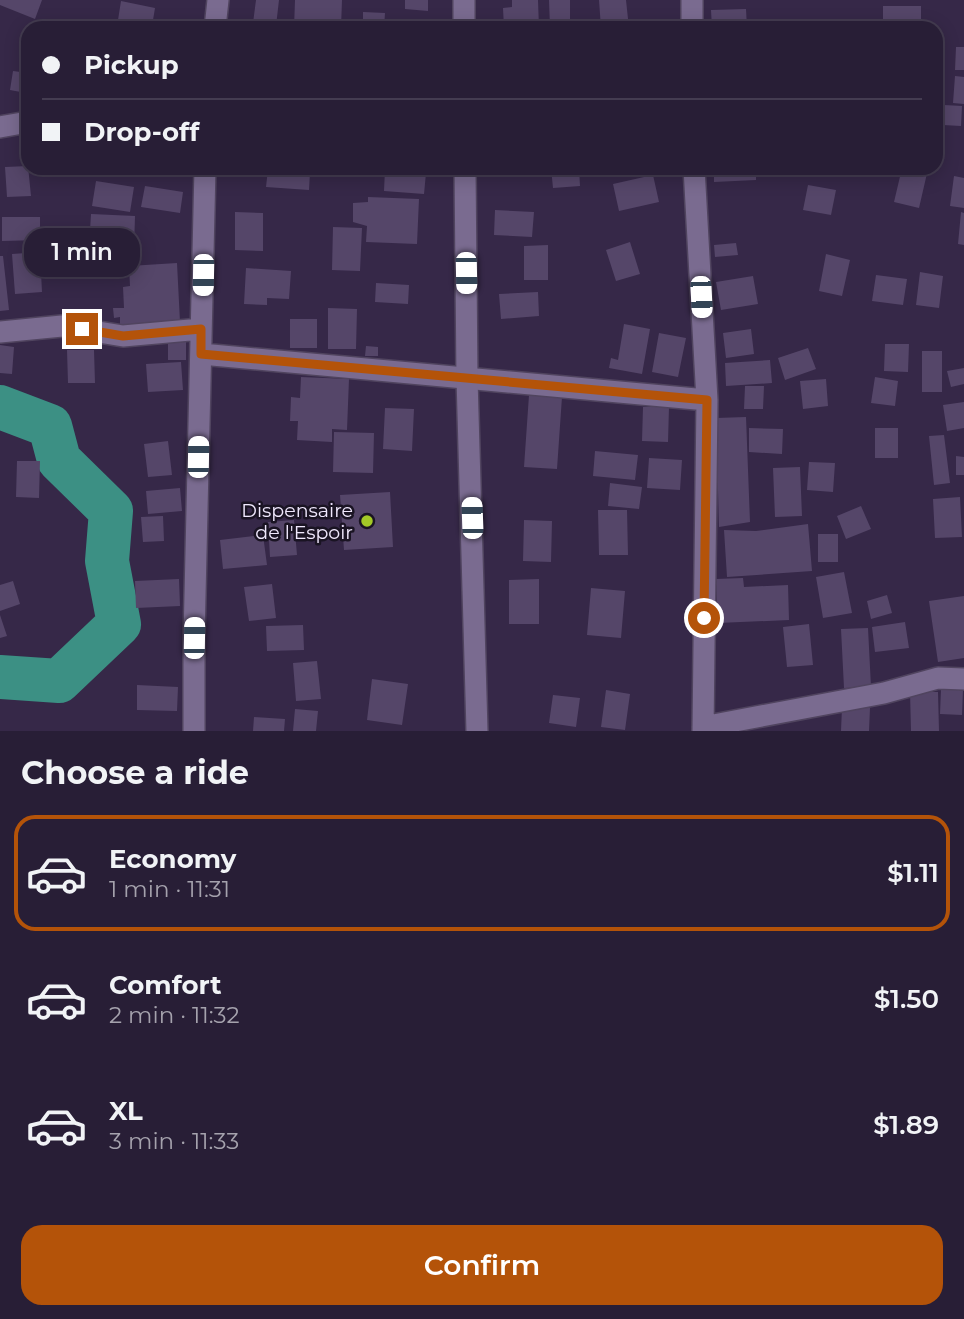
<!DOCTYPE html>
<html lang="en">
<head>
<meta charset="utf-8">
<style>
  :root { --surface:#281e36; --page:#30273e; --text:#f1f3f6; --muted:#a5a2ad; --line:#443c51; --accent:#b45309 }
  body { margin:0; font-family:Montserrat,sans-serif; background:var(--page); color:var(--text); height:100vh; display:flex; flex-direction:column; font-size:26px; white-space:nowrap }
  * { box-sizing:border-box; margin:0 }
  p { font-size:23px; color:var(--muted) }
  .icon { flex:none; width:38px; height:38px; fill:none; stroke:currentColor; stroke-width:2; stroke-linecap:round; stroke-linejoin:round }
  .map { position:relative; height:731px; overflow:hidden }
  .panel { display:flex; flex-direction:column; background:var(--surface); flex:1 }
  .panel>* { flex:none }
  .top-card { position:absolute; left:21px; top:21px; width:922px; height:154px; border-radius:21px; box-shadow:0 4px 18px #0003,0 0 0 2px var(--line); display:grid; align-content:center; height:154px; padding:0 21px; background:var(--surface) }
  .end { position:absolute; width:32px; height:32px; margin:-16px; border:9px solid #b45309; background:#fff; box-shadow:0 0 0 4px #fff }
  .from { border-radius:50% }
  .bubble { position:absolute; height:49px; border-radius:21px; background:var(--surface); box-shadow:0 4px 18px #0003,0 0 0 2px var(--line); font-size:23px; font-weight:600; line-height:49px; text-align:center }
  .car { position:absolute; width:21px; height:42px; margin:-21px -10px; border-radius:9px; box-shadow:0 0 5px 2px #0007; background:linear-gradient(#fff 24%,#345 0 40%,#fff 0 76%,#345 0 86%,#fff 0) }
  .top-card b { display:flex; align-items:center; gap:24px; height:66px; font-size:26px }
  .top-card b+b { border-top:2px solid var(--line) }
  .top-card i { width:18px; height:18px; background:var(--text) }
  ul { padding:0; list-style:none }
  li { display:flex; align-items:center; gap:21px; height:116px; margin:0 14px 10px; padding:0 7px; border:4px solid transparent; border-radius:21px }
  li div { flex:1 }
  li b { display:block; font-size:26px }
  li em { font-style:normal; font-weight:600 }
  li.current { border-color:var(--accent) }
  li>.icon { width:63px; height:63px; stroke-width:1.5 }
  h2 { padding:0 21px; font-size:32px; line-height:84px }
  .primary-button { display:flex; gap:14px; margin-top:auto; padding:14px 21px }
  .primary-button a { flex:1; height:80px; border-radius:21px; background:var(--accent); color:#fff; font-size:28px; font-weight:600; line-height:80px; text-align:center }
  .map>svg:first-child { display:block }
</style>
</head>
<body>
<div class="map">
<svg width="964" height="731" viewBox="0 0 964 731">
  <rect width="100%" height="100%" fill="#362848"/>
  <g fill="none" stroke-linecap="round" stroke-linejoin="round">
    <path stroke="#3c9084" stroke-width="44" d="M0,407L50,426L59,460L111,511L107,561L119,624L59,681L0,677"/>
  </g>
  <path fill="#554669" d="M0,0H42L35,19L0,5Z
    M256,0H279L276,26L253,23Z
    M295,0H342L341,28H294Z
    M405,0H428V11L405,9Z
    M512,0H538L539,28H504L503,8L512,7Z
    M549,0H570V28H550Z
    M599,0H626L629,28H601Z
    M121,1L155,8L152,26L118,20Z
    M883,6H921V28H883Z
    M746,9L747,28H712L711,10Z
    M363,12L385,13L384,28H363Z
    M23,38H28V60H21Z
    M956,47H964V70H955Z
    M13,71L28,73L26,93L10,90Z
    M955,76L964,77V104L953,103Z
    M944,105L962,106L961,126L943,125Z
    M28,166L31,196L7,197L5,167Z
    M139,168H166V177L138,174Z
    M551,168H579L580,186L553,188Z
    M714,168H756V180L714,182Z
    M902,168L928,169L919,208L894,202Z
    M268,169L310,172L309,190L266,187Z
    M385,169L426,173L424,194L384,191Z
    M653,175L659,202L619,211L613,184Z
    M954,176L964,178V208L950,206Z
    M96,181L134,187L130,212L92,206Z
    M808,185L836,190L831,215L803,210Z
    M145,186L183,192L180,213L141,207Z
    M368,197L419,199L417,244L366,242L367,226L353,222V203L368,202Z
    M495,210L534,212L532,237L494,235Z
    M235,212L263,213V251L235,250Z
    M961,212L964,213V245L958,244Z
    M91,214L135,216L134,250L89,247Z
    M2,217H40V240L2,241Z
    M333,227L362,228L360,271L332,270Z
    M630,242L640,274L616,281L606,250Z
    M736,243L738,255L715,257L714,245Z
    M548,245V280H524V246Z
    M40,252L42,292L15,294L12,254Z
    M826,254L850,260L842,296L819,291Z
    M0,256H3L9,310L0,311Z
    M177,263L180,322L120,325V317L114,318L113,308H124L123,287L130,286L129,266Z
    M246,268L291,271L289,299L267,298V305L244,304Z
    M920,272L943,276L939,308L916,305Z
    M876,275L907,279L903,305L872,301Z
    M753,276L758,304L721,310L716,282Z
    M376,283L409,285L408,304L375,302Z
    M538,292L539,316L501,319L499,294Z
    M328,308L357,309L356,349H328Z
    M290,319H317V348H290Z
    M624,324L650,329L642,374L609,368L611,358L618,360Z
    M751,329L754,354L726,358L723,333Z
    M659,333L686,338L678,377L652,372Z
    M168,336H186V360H168Z
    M885,344H909L908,372L884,371Z
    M0,345L14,347L12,374L0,373Z
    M366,346L378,347V356H365Z
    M808,348L816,369L785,380L778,358Z
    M67,350H94L95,383H68Z
    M922,351H942V392H922Z
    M770,360L772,383L726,386L725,363Z
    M181,362L183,390L148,392L146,364Z
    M964,368V384L951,387L947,371Z
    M301,377L349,379L347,430L332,429V442L297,440L298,421H290L291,397L300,398Z
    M875,377L898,381L895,406L871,403Z
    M826,379L828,406L803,409L800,381Z
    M745,386H764L763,409H744Z
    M529,395L562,397L557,469L524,467Z
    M964,402V428L947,431L943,405Z
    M643,407H669L668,442L642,441Z
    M385,408L414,409L412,451L383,449Z
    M746,417L750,522L719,527L716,418Z
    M749,428L783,429L782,454L749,452Z
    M875,428H898V458H875Z
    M334,432L374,433L373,473L333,472Z
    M944,435L950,483L934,485L929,436Z
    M168,441L172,475L148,477L144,444Z
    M595,451L638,455L635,480L593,476Z
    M956,456L964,457V475H956Z
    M649,458L682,460L680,490L647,488Z
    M17,461H40L39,498L16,497Z
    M809,462L835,463L833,492L807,490Z
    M800,467L802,516L775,517L773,468Z
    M610,483L642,487L639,509L608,506Z
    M180,488L182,511L148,514L146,491Z
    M390,492L393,547L344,550L340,495Z
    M960,497L962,537L935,538L933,499Z
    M861,506L871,529L846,539L837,516Z
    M598,510H627L628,555H599Z
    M163,516L164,541L143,542L141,517Z
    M294,520L297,555L270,557L268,522Z
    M524,520L552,521L551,562L523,561Z
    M808,524L812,571L727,577L724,530L756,531Z
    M818,534H838V562H818Z
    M263,535L267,565L223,569L220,540Z
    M844,572L852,613L823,618L816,577Z
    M743,578L744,587L788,585L789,620L718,623L716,579Z
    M179,579L180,606L136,608L135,581Z
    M539,579V624H509V580Z
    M13,581L20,604L0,611V585Z
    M272,584L276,618L249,621L244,587Z
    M591,588L625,591L621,638L587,635Z
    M887,595L892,613L871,619L867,601Z
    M964,596V658L938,662L929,601Z
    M0,615L7,636L0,638Z
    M905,622L909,648L875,652L872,627Z
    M809,624L813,665L787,667L783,627Z
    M303,625L304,650L267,651L266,626Z
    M868,628L871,687L844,688L841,629Z
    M317,661L321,699L296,701L293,663Z
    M372,679L408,684L402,725L367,720Z
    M137,685L178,687L177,711L137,710Z
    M941,689L963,690L962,715L940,714Z
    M606,690L630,694L625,730L601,727Z
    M910,692H938L939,731H911Z
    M553,695L580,698L576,727L549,723Z
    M842,707L870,708L869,731H841Z
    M295,709L318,711L316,731H293Z
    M254,717L285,719L284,731H253Z"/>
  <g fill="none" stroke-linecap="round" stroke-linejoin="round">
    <defs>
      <path id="street" d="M215,28L218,0
        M692,28V0
        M0,127L28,122
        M694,168L707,400L703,731
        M0,332L62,326L123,336L201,329
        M201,354L707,400
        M703,727L884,693L938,678L964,679
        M194,731V638L205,168"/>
      <path id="secondary" d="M464,28V0
        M465,168L467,378L477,731"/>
    </defs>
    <use href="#street" stroke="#50445f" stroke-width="24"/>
    <use href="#secondary" stroke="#50445f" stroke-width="24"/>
    <use href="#street" stroke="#7a6b90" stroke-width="21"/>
    <use href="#secondary" stroke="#7a6b90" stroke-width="21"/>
  </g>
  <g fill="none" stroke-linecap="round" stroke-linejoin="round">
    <path stroke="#b45309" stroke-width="9" d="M82,329L123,336L201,329V354L707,400L704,618"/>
  </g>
  <circle fill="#a3c927" stroke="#1a1423" stroke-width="2.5" cx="367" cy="521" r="7"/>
  <g text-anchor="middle" stroke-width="5" stroke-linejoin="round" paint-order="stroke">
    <g font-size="19" fill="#f0e8fd" stroke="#1a1423" text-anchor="end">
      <text x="353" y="517">Dispensaire<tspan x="353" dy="22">de l'Espoir</tspan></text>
    </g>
  </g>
</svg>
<i class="end from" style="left:704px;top:618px"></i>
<i class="end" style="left:82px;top:329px"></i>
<div class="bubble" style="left:24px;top:228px;width:116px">1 min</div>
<i class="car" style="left:466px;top:273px;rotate:179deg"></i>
<i class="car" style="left:203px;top:275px;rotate:181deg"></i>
<i class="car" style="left:701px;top:297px;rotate:177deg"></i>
<i class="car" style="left:198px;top:457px;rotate:1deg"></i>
<i class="car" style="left:472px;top:518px;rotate:358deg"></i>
<i class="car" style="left:194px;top:638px;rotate:1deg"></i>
<div class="top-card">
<b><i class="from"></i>Pickup</b>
<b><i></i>Drop-off</b>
</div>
</div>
<section class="panel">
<h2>Choose a ride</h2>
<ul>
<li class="current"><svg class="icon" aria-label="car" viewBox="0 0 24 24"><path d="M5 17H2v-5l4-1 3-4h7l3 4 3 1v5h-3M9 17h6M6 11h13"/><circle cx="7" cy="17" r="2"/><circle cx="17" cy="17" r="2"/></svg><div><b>Economy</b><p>1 min · 11:31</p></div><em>$1.11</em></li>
<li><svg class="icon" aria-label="car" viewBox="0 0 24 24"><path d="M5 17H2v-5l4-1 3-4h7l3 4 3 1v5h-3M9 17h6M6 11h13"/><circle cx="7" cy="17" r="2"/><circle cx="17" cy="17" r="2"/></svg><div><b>Comfort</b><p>2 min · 11:32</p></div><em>$1.50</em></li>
<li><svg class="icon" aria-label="car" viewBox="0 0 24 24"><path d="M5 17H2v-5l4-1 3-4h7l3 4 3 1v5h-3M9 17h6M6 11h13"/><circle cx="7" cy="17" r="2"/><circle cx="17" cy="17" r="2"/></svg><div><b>XL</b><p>3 min · 11:33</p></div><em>$1.89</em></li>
</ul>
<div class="primary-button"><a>Confirm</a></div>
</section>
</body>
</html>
